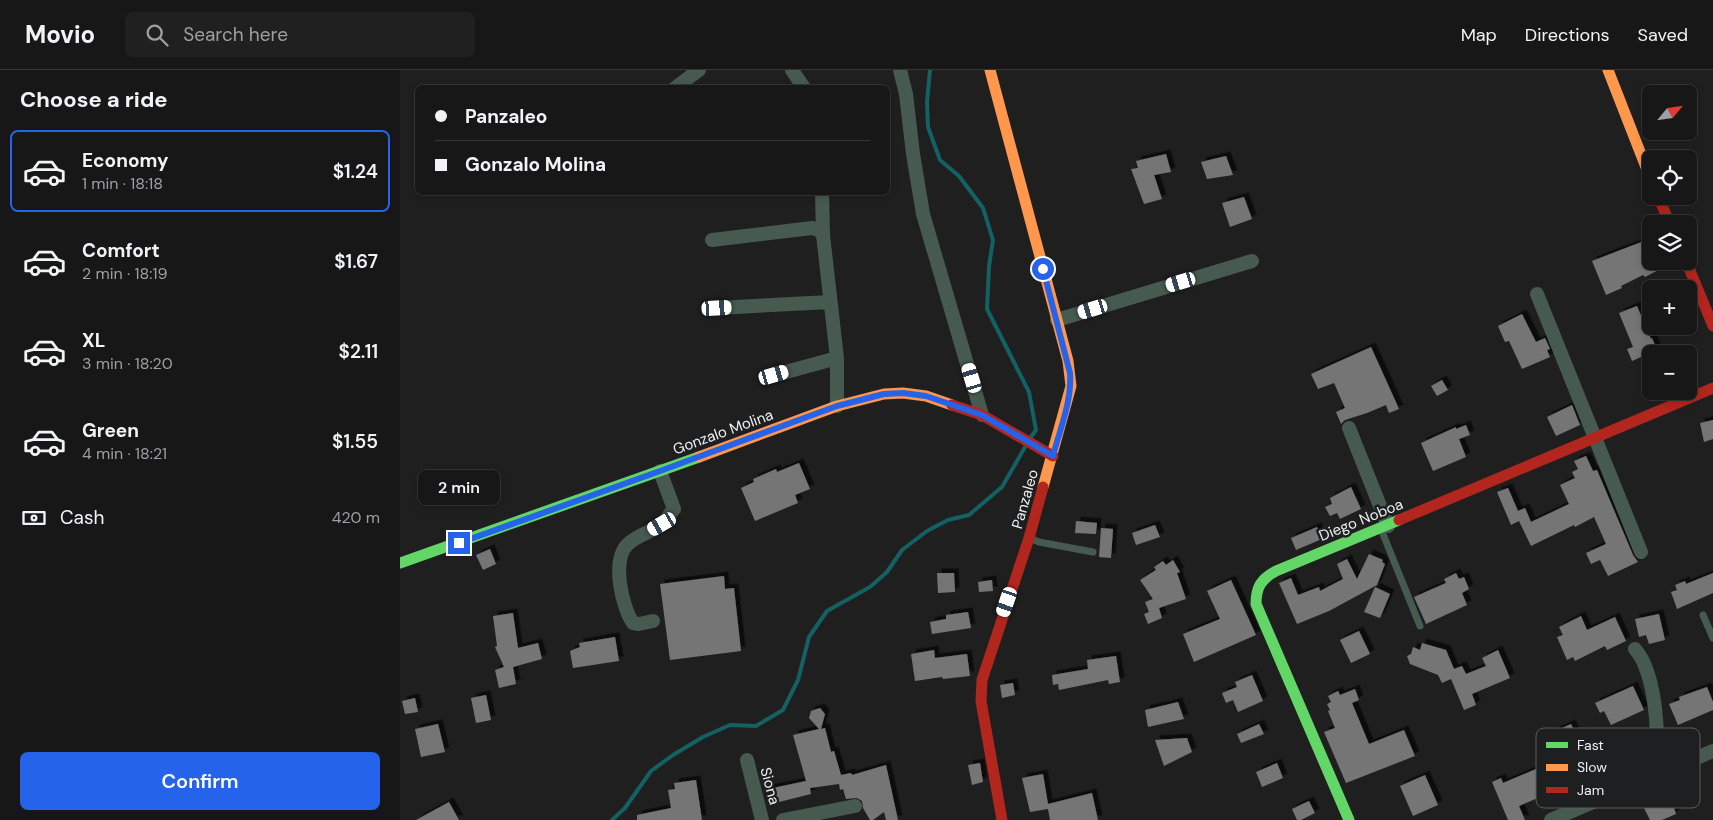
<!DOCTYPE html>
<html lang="en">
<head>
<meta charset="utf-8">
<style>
  :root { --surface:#171718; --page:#202021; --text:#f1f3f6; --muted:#9e9fa2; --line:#363637; --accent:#2563eb }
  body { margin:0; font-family:"DM Sans",sans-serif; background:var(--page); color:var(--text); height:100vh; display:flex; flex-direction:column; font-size:19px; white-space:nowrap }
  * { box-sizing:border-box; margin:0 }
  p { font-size:16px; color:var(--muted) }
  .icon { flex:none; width:28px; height:28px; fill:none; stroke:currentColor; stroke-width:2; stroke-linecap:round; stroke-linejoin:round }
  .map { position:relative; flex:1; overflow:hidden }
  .side { display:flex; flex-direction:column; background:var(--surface); width:400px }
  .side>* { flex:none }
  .guide { position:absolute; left:15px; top:15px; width:475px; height:110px; border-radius:8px; box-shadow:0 2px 8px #0003,0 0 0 1px var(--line); display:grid; align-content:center; height:110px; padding:0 20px; background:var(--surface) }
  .needle { width:32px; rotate:61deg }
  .controls { position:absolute; left:1242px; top:15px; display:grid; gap:10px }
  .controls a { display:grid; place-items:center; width:55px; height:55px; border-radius:8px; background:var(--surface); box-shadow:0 2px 8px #0003,0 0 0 1px var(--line); font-size:25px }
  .end { position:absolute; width:22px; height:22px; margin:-11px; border:6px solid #2563eb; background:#fff; box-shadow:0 0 0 2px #fff }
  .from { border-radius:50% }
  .bubble { position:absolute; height:35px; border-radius:8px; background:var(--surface); box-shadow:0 2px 8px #0003,0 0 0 1px var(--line); font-size:16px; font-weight:600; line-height:35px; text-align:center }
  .car { position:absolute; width:15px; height:30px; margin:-15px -8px; border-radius:6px; box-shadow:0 0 4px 1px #0007; background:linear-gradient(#fff 24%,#345 0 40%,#fff 0 76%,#345 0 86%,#fff 0) }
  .guide b { display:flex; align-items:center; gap:18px; height:48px; font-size:19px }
  .guide b+b { border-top:1px solid var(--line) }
  .guide i { width:12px; height:12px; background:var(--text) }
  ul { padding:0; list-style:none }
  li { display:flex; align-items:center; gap:15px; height:82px; margin:0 10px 8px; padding:0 10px; border:2px solid transparent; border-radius:8px }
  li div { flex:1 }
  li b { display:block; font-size:19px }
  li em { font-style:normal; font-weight:600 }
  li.active { border-color:var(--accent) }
  li>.icon { width:45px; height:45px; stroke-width:1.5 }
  h2 { padding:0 20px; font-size:22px; line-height:60px }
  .pay { display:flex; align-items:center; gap:12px; height:55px; padding:0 20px; font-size:19px }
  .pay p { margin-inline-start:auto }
  .button { display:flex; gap:10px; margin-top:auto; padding:10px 20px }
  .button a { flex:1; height:58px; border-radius:8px; background:var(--accent); color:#fff; font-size:20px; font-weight:600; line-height:58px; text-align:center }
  header { display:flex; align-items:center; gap:30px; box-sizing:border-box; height:70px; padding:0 25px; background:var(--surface); border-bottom:1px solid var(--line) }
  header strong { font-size:24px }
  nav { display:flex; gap:28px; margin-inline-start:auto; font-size:18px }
  .search { width:350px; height:45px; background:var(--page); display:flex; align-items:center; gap:12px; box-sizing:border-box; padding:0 18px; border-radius:8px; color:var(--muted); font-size:19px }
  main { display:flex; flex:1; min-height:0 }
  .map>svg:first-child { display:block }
</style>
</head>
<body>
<header>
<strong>Movio</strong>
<div class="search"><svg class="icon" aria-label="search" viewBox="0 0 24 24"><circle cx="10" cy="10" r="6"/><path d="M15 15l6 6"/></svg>Search here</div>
<nav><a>Map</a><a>Directions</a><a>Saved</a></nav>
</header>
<main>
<section class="side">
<h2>Choose a ride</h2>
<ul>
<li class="active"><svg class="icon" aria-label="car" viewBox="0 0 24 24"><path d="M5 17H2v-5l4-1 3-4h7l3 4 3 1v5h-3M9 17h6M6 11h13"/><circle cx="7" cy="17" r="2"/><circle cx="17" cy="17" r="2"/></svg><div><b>Economy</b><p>1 min · 18:18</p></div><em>$1.24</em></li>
<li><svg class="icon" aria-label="car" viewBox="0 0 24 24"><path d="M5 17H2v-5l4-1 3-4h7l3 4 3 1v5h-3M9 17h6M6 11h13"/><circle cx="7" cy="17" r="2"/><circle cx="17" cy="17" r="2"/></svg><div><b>Comfort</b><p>2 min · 18:19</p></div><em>$1.67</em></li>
<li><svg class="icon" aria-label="car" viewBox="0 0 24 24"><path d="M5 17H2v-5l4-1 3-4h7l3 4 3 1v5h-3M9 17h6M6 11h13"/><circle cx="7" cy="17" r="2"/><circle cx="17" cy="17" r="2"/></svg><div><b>XL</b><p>3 min · 18:20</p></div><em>$2.11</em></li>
<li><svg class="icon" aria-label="car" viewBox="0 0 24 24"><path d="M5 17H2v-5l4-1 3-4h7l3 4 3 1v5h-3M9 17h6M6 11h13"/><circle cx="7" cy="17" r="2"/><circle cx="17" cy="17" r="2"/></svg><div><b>Green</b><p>4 min · 18:21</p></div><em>$1.55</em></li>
</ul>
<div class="pay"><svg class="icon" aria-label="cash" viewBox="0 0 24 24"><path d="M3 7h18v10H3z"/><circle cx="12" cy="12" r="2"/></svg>Cash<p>420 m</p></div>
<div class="button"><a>Confirm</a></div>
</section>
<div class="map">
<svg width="1313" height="750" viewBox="0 0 1313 750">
  <defs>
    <filter id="shadow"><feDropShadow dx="4.5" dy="-4.5" stdDeviation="0" flood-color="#0009"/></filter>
  </defs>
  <rect width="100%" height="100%" fill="#1f1f20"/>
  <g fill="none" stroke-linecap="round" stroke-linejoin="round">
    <path stroke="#136163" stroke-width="4" d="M530,0L527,32L528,57L540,90L559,106L583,138L593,170L589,196L587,239L629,322L636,360L631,367
      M212,750L225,738L251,701L273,685L303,667L330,655L356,656L383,640L398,610L409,567L427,541L470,517L487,502L502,480L527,461L548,450L569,445L602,417L625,377"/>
  </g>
  <path fill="#747576" filter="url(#shadow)" d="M766,84L771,102L754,105L762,129L744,134L731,99L738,98L736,91Z
    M826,86L833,105L807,109L801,92Z
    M844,127L852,149L830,157L822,133Z
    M1244,171L1251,186V191L1274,192L1245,207L1243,205L1221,216L1222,218L1206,225L1192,191Z
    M1237,236L1251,269L1252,268L1257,280L1232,291L1227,279L1233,277L1219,243Z
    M1122,244L1136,272L1145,268L1150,279L1147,280L1150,287L1122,299L1109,271L1105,272L1098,256Z
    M971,277L999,339L989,343L986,335L967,343L945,350L941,354L936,342L945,338L934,313L918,319L911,304Z
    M1042,310L1048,320L1037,326L1031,316Z
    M1172,335L1180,355L1156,366L1147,347Z
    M1313,350V369L1304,372L1300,353Z
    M1066,355L1070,365L1059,369L1066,387L1033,401L1021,373L1056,357V359Z
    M1186,386L1193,401L1197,400L1233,485L1238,492L1208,506L1200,490L1191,494L1186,483L1206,474L1194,447L1175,457L1174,455L1131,476L1119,451L1111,455L1097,422L1108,418L1118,441L1125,438L1131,452L1169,434L1160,415L1175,408L1172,402L1178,399L1174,391Z
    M399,393L410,419L395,425L398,433L355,451L341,418L354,412L353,409L376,399L377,402Z
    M951,417L961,439L940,449L937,443L930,446L925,437L932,434L930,428Z
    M676,451L697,453L696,464L675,463Z
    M755,455L760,467L736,475L732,463Z
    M917,457L922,469L896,480L891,468Z
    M701,458L713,459L711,488L699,487Z
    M90,479L96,494L83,500L76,485Z
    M969,484L983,490L982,492L985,494L977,515L929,541L897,554L879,513L891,508L898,525L919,517L920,521L943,509L937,494L947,489L957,509Z
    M773,490L780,502L777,503L786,529L759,538L762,548L748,554L744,544L749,542L745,532L753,529L740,510L756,500L754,497L763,491L766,495Z
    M537,503H554L555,522L538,523Z
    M1056,503L1059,509L1064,507L1069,519L1062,523L1067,535L1026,554L1014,527L1046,513L1044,509Z
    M1313,503V523L1277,539L1271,522L1277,520L1275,515L1285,511L1286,514Z
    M324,506L325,519L334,518L341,581L270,590L260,514Z
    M592,510L593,521L579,522L578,512Z
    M831,510L856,565L794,592L783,564L820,549L807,521Z
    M975,517L990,524L980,548L964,542Z
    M568,542L571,558L532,564L530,552L546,549V545Z
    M113,543L118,578L138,573L142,589L113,597L116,614L99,618L95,600L104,597L95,577L97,576L93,546Z
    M1259,544L1265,570L1249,574L1246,565L1239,567L1235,549Z
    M1181,546L1187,560L1215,547L1226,571L1207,580L1205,576L1175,591L1173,587L1167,590L1157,567L1163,565L1159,557Z
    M959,561L970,584L951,593L940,570Z
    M215,567L219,591L173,598L170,581L180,577L179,573Z
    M1022,573L1046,580L1054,599L1062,596L1066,604L1086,596L1082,588L1098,580L1110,608L1072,624L1076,635L1064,640L1051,609L1042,613L1038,605L1010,594L1007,586L1011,584L1013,577L1020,580Z
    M534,580L535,588L567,584L570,606L543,609L542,607L515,611L511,584Z
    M716,586L720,612L709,614L708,610L659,620L658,614L653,615L652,605L688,599L687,590Z
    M852,605L863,631L838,642L833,630L826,633L822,623L837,617L835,612Z
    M613,613L615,625L602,628L600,615Z
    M1233,616L1244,640L1211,655L1204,641L1200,643L1195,633Z
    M1307,617L1313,632V640L1278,655L1269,634L1280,630L1279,627Z
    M955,619L959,630L952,633L969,674L1004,660L1015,686L946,713L924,662L935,658L928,641L930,640L927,634L931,632L928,626L938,621L940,625Z
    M86,625L91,650L76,653L71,628Z
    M15,628L18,642L5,644L2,631Z
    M778,632L784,649L748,657L745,640Z
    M420,638L425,644L421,659L425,658L431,682L434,681L441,705L451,703L452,705L486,695L498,750H486L484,742L473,750H470L463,738L462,731L457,728L446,729L443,719L440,720L439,714L410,718L411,724L371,734L368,719L406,711L393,665L419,659L409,648L411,641Z
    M38,654L45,682L21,687L15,659Z
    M859,654L864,664L841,673L837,664Z
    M1171,654L1176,665L1186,661L1198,688L1167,701L1163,691L1149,697L1138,669Z
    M787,668L792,682L764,696L755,670Z
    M580,693L583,712L572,715L568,695Z
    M877,693L883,708L862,717L856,702Z
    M1143,696L1154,721L1119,736L1125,750H1108L1092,712L1101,708L1103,713Z
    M643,704L648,734L692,723L698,750H650L648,739L630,742L622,708Z
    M1025,705L1038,735L1013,746L1000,716Z
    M296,710L302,750H237V745L271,738L268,720L275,719L274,713Z
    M1275,720L1282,735L1274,738L1276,744L1262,750H1250L1241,732L1267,721L1268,723Z
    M909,731L915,743L901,750H897L892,739Z
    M49,732L59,750H16Z"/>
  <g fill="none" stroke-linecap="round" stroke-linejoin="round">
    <path stroke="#475a50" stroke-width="7" d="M981,459L1020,556
      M632,469L639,472L693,482
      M1303,545L1313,568"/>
    <path stroke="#475a50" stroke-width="14" d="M392,0L404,18
      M500,0L506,24L513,84L523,144L582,345
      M275,18L299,0
      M422,122L423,165
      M312,170L412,158L419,160L423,165L437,288V336
      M1137,224L1241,482
      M317,238L430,232
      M657,250L852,191
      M375,305L437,288
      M949,358L988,456
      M253,551L239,554L233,553C222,537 211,490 228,474C237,465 252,462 262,454C266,450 270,443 274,439L260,401
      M1235,579C1239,584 1243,590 1245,596C1257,625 1259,674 1256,705
      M347,690L362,750
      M383,750L455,736
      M1151,750L1313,681"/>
    <path stroke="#63d668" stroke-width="11" d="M0,493L299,387
      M949,750L856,534C856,517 861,509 876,501L999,450"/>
    <path stroke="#ff974d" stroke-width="11" d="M590,0L668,291L671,316L643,417
      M1208,0L1251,110
      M299,387L437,336L484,324L503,323L526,326L552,335"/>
    <path stroke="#b3261e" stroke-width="11" d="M1258,126L1270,154
      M1286,191L1313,256
      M552,335L582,345L653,386
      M999,450L1313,318
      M602,750L581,631L582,610L629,468L643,417"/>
  </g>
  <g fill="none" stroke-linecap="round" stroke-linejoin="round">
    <path stroke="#2563eb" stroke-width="6" d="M59,473L260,401L437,336L484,324L503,323L526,326L582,345L653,386C660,359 672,331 670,303L643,199"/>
  </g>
  <g text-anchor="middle" stroke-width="5" stroke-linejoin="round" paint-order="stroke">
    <g font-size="15" fill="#eeeff0" stroke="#1e1f21">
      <text transform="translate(323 362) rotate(-20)" y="5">Gonzalo Molina</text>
      <text transform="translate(625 429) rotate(-74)" y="5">Panzaleo</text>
      <text transform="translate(961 450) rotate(-22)" y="5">Diego Noboa</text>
      <text transform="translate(370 716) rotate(75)" y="5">Siona</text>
    </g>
  </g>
  <rect x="1136" y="658" width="164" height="80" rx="8" fill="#1e1f21" stroke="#5c5d5f" stroke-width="1"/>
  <rect x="1146" y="672" width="22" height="6" fill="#63d668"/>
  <rect x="1146" y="694" width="22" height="7" fill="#ff974d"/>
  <rect x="1146" y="717" width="22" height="6" fill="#b3261e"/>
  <g font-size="14" fill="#eeeff0">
    <text x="1177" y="680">Fast</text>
    <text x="1177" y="702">Slow</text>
    <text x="1177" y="725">Jam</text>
  </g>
</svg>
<div class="controls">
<a><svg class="needle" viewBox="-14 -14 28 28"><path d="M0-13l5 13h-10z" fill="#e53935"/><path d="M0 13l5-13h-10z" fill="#9e9fa2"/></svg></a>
<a><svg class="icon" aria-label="locate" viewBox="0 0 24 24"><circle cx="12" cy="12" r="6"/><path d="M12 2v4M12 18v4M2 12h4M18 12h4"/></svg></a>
<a><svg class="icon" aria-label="layers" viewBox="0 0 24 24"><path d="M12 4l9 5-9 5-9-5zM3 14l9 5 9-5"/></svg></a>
<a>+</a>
<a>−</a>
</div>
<i class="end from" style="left:643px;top:199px"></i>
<i class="end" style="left:59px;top:473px"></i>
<div class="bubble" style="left:18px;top:400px;width:82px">2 min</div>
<i class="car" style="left:781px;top:212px;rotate:253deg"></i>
<i class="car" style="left:317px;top:238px;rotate:87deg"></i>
<i class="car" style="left:693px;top:239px;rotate:253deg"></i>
<i class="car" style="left:374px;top:305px;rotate:74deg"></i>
<i class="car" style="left:572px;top:308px;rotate:343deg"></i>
<i class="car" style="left:262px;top:454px;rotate:240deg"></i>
<i class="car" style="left:607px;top:532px;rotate:199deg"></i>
<div class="guide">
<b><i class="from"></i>Panzaleo</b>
<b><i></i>Gonzalo Molina</b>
</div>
</div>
</main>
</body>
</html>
